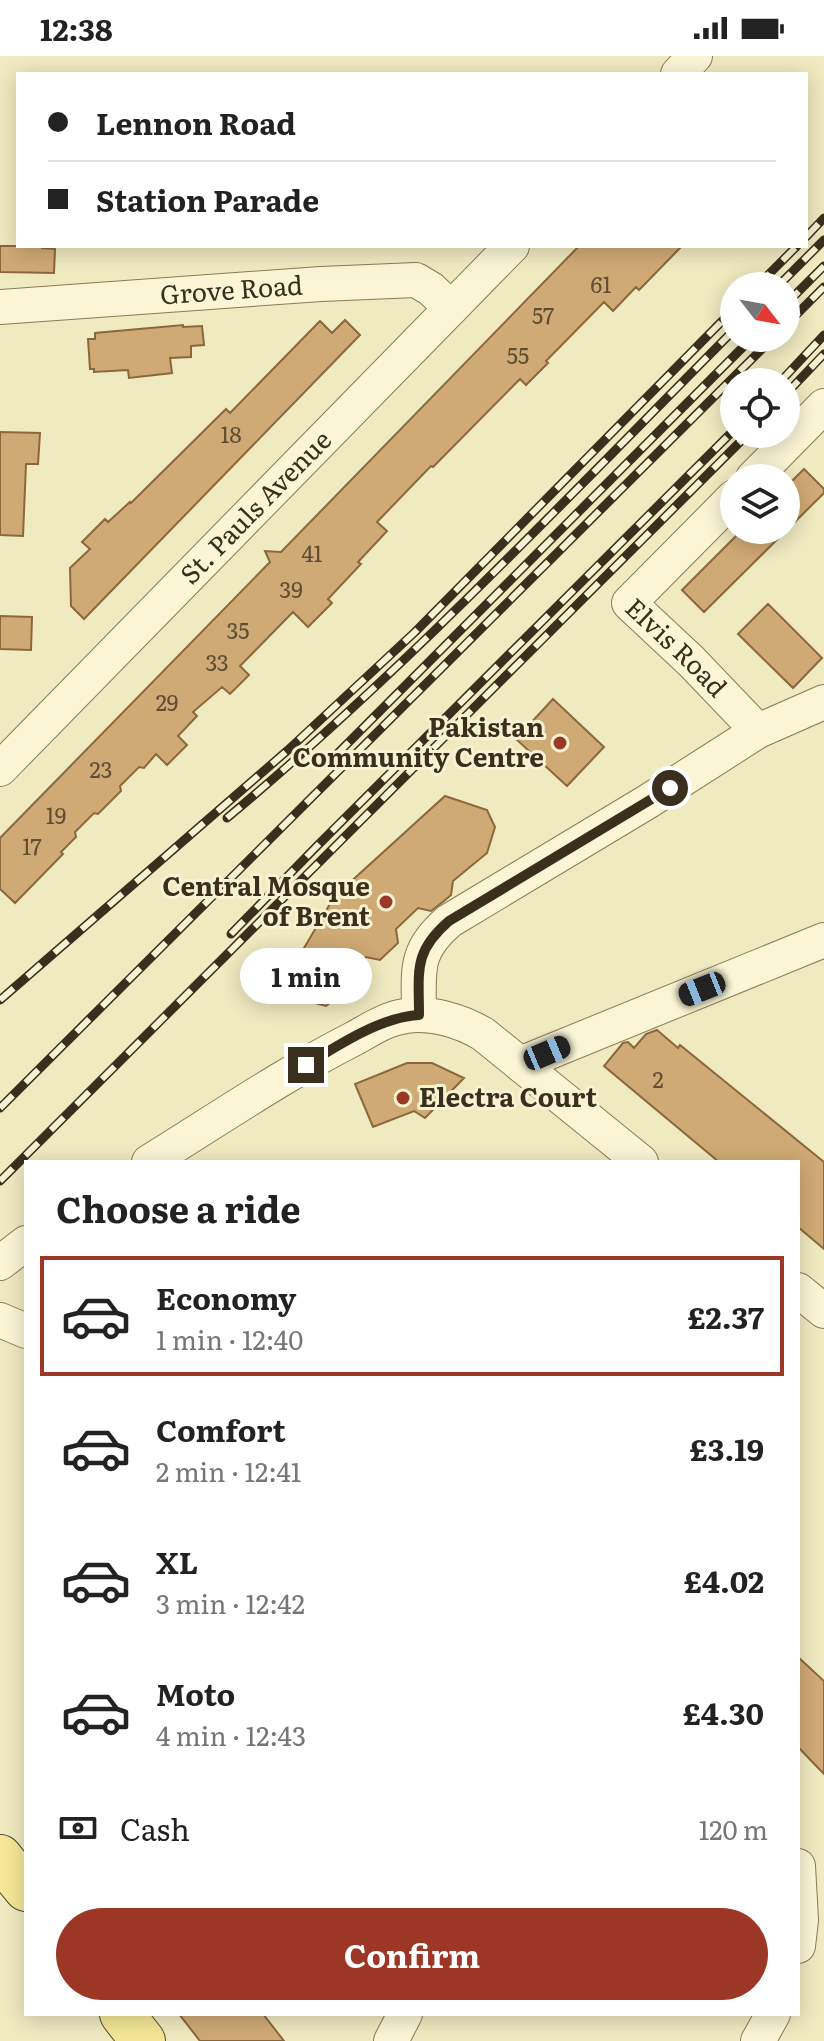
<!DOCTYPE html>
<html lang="en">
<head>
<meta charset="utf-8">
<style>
  :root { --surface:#fff; --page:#f2f2f2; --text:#222; --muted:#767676; --line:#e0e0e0; --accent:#9d3725 }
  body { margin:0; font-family:Literata,serif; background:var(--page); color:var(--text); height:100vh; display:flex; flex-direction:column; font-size:30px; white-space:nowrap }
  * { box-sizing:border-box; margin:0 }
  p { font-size:26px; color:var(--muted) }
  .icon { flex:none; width:44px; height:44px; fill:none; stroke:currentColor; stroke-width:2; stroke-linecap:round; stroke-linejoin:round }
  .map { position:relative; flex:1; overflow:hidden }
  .side { position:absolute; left:24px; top:1104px; width:776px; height:856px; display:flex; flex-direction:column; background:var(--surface); border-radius:0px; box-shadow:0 4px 20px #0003 }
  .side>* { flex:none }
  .guide { position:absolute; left:16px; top:16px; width:792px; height:176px; border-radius:0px; box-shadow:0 4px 20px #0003; display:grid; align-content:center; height:176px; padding:0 32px; background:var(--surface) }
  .needle { width:52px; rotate:121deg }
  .fabs { position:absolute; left:720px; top:216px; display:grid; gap:16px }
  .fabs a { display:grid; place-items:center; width:80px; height:80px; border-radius:50%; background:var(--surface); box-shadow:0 4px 20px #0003; font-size:40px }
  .end { position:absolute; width:36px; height:36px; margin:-18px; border:10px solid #3a2f1d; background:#fff; box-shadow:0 0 0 4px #fff }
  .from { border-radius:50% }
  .bubble { position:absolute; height:56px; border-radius:28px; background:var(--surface); box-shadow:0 4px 20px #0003; font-size:26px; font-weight:700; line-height:56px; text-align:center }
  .car { position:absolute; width:24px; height:48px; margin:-24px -12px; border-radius:10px; box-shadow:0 0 6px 2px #0007; background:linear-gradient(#222 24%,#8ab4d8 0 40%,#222 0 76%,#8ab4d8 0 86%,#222 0) }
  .guide b { display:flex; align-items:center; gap:28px; height:76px; font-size:30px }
  .guide b+b { border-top:2px solid var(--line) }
  .guide i { width:20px; height:20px; background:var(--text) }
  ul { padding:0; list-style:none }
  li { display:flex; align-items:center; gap:24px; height:120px; margin:0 16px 12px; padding:0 16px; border:4px solid transparent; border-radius:0px }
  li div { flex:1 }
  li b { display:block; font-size:30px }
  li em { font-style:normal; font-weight:700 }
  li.active { border-color:var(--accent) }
  li>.icon { width:72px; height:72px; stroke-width:1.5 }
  h2 { padding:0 32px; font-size:36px; line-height:96px }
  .pay { display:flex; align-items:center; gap:20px; height:88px; padding:0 32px; font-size:30px }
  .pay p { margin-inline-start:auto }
  .button { display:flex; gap:16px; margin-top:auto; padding:16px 32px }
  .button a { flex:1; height:92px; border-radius:48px; background:var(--accent); color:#fff; font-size:32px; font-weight:700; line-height:92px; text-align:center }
  .status { display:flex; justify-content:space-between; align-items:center; height:56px; padding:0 40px; background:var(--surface); direction:ltr }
  .status svg { height:22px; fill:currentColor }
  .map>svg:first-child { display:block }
</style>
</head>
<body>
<div class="status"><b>12:38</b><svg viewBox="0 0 49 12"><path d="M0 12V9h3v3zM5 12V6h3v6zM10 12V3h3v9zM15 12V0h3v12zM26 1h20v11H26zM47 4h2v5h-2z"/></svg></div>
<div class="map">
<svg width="824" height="1985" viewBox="0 0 824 1985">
  <rect width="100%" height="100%" fill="#f0eac1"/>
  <path fill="#d0aa75" stroke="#8b683c" stroke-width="2" d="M0,190H42V192L55,193L54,217L0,216Z
    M579,190H682L639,234L636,231L613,255L604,246L546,305L548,307L526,329L520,323L433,411L431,410L377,466L387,475L358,506L361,508L328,543L332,547L308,571L293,556L240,610L249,619L230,638L222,631L193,656L197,660L178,680L187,689L167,709L156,698L144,712L139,711L120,730L121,735L98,758L94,757L75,776L76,781L61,796L63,798L15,847L0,833V782L270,506L265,495L281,496Z
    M345,264L360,279L84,563L71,550L70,512L90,493L82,486L105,463L108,466L130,446L131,447L226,353L230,357L320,265L332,277Z
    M183,269V271L202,270L204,289L191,290V301L170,302L172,317L129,322L128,314L94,316V313H90L88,283H95V277Z
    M0,376L40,377L38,408H26L23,480L0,479Z
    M804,413L824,433V437L704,556L682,534L742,474H786V431Z
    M768,548L822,602L793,632L738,578Z
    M0,560L32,561L31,594L0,593Z
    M553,643L604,691L567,730L516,683Z
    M445,740L487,754L495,771L487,797L453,825L451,839L444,845L431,855L418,852L396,873L398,887L380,904L366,901L347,920L345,935L326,950L303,944L297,921L302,916L297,904L334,841Z
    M657,974L678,992L680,989L824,1106V1193L798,1171V1106H719L604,1010L623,987L628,986L634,992L646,978Z
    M407,1007H432L464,1022L425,1062L414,1055L373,1071L355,1028Z
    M798,1601L824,1625V1718L798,1691Z
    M179,1958H263L284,1985H200Z"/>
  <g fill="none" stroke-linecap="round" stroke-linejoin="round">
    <defs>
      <g id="minor">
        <path d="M678,18L695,0"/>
        <path id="s1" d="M0,251L321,228L416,224L431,233L451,252"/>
        <path d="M753,422L824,350"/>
        <path id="s2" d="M734,441L629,547L692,606L758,675"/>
        <path id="s3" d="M0,713L512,190"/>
        <path d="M419,959C419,915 413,896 449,865L647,746L758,675L824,646"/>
        <path d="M520,1008L824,884"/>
        <path d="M149,1106C217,1064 284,1018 355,982C371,973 388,962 406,960C432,956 461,965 483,978L641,1106"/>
        <path d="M0,1207L26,1187"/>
        <path d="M798,1234L824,1255"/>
        <path d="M0,1264L26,1275"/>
        <path d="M798,1810L801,1864L798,1890"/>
        <path d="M391,1985L405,1958"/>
        <path d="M758,1985L773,1958"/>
      </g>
      <path id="major" d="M0,1801L26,1833
        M122,1958L143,1985"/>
    </defs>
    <use href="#minor" stroke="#8b7b58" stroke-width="36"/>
    <use href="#major" stroke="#58482c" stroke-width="46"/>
    <use href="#minor" stroke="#faf5d5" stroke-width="34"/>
    <use href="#major" stroke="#f5e797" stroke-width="44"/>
    <defs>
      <path id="rail" d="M806,181L824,162
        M757,230L797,190
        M778,230L824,184
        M786,248L824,210
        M786,269L824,231
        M780,326L824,279
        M786,338L824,298
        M336,699L752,282
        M227,762C407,612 569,440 734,274
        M231,878L317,790L734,374
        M0,944L288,694L415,576L734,253
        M0,1052L773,282
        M0,1125L748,378"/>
    </defs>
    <use href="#rail" stroke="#3a2f1d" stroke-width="9"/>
    <use href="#rail" stroke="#f7f2d1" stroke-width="6" stroke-dasharray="18" stroke-linecap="butt"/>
  </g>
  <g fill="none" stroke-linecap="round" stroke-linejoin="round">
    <path stroke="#3a2f1d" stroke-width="10" d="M306,1009C338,989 381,961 419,959C419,915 413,896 449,865L670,732"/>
  </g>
  <g fill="#9d3725" stroke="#f7f2d1" stroke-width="3">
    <circle cx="560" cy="687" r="8"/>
    <circle cx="386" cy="846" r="8"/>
    <circle cx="403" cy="1042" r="8"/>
  </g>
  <g text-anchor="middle" stroke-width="6" stroke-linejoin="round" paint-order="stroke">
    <g font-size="22" fill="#604e33">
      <text x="601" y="237">61</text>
      <text x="543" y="268">57</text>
      <text x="518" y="308">55</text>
      <text x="231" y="387">18</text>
      <text x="312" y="506">41</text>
      <text x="291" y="542">39</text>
      <text x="238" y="583">35</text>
      <text x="217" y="615">33</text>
      <text x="167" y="655">29</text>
      <text x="101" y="722">23</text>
      <text x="56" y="768">19</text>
      <text x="32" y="799">17</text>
      <text x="658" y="1032">2</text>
    </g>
    <g font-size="26" fill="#3a2f1d" stroke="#f7f2d1">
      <text dy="9" stroke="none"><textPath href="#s1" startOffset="232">Grove Road</textPath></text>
      <text dy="9" stroke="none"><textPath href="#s3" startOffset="366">St. Pauls Avenue</textPath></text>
      <text dy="9" stroke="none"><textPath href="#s2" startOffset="214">Elvis Road</textPath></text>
    </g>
    <g font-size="26" font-weight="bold" fill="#3a2f1d" stroke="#f7f2d1" text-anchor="end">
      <text x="544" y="681">Pakistan<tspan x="544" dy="30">Community Centre</tspan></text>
      <text x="370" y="840">Central Mosque<tspan x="370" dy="30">of Brent</tspan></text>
      <text x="419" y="1051" text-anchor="start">Electra Court</text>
    </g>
  </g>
</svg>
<div class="fabs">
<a><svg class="needle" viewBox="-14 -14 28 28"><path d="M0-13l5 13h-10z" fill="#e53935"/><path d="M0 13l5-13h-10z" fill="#767676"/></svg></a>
<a><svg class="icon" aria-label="locate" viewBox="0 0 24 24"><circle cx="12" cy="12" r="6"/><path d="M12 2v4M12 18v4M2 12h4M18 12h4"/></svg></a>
<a><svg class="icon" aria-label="layers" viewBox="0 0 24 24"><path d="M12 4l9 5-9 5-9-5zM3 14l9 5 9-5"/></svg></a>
</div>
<i class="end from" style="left:670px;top:732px"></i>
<i class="end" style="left:306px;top:1009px"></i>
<div class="bubble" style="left:240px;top:892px;width:132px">1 min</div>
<i class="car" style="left:702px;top:933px;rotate:248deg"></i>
<i class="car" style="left:547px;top:997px;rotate:67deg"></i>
<div class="guide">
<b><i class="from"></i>Lennon Road</b>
<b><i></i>Station Parade</b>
</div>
<section class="side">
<h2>Choose a ride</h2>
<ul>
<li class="active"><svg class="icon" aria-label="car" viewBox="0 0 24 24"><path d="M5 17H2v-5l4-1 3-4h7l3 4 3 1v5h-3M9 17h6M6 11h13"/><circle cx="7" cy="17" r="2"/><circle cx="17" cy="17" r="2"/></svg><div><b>Economy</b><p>1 min · 12:40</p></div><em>£2.37</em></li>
<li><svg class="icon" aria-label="car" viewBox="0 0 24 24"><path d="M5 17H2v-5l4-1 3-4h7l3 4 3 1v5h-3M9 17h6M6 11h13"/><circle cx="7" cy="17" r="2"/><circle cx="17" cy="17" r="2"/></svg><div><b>Comfort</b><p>2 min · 12:41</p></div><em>£3.19</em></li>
<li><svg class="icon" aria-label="car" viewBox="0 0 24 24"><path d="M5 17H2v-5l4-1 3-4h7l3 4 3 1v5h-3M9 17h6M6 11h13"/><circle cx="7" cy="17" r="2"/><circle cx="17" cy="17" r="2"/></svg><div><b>XL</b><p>3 min · 12:42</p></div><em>£4.02</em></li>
<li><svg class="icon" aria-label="car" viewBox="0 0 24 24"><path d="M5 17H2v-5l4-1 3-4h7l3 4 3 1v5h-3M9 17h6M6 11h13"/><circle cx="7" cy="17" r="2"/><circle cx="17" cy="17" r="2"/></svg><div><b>Moto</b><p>4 min · 12:43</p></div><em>£4.30</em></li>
</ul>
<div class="pay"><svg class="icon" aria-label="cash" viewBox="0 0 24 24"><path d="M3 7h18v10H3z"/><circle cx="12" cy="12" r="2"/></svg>Cash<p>120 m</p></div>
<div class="button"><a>Confirm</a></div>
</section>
</div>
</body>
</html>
